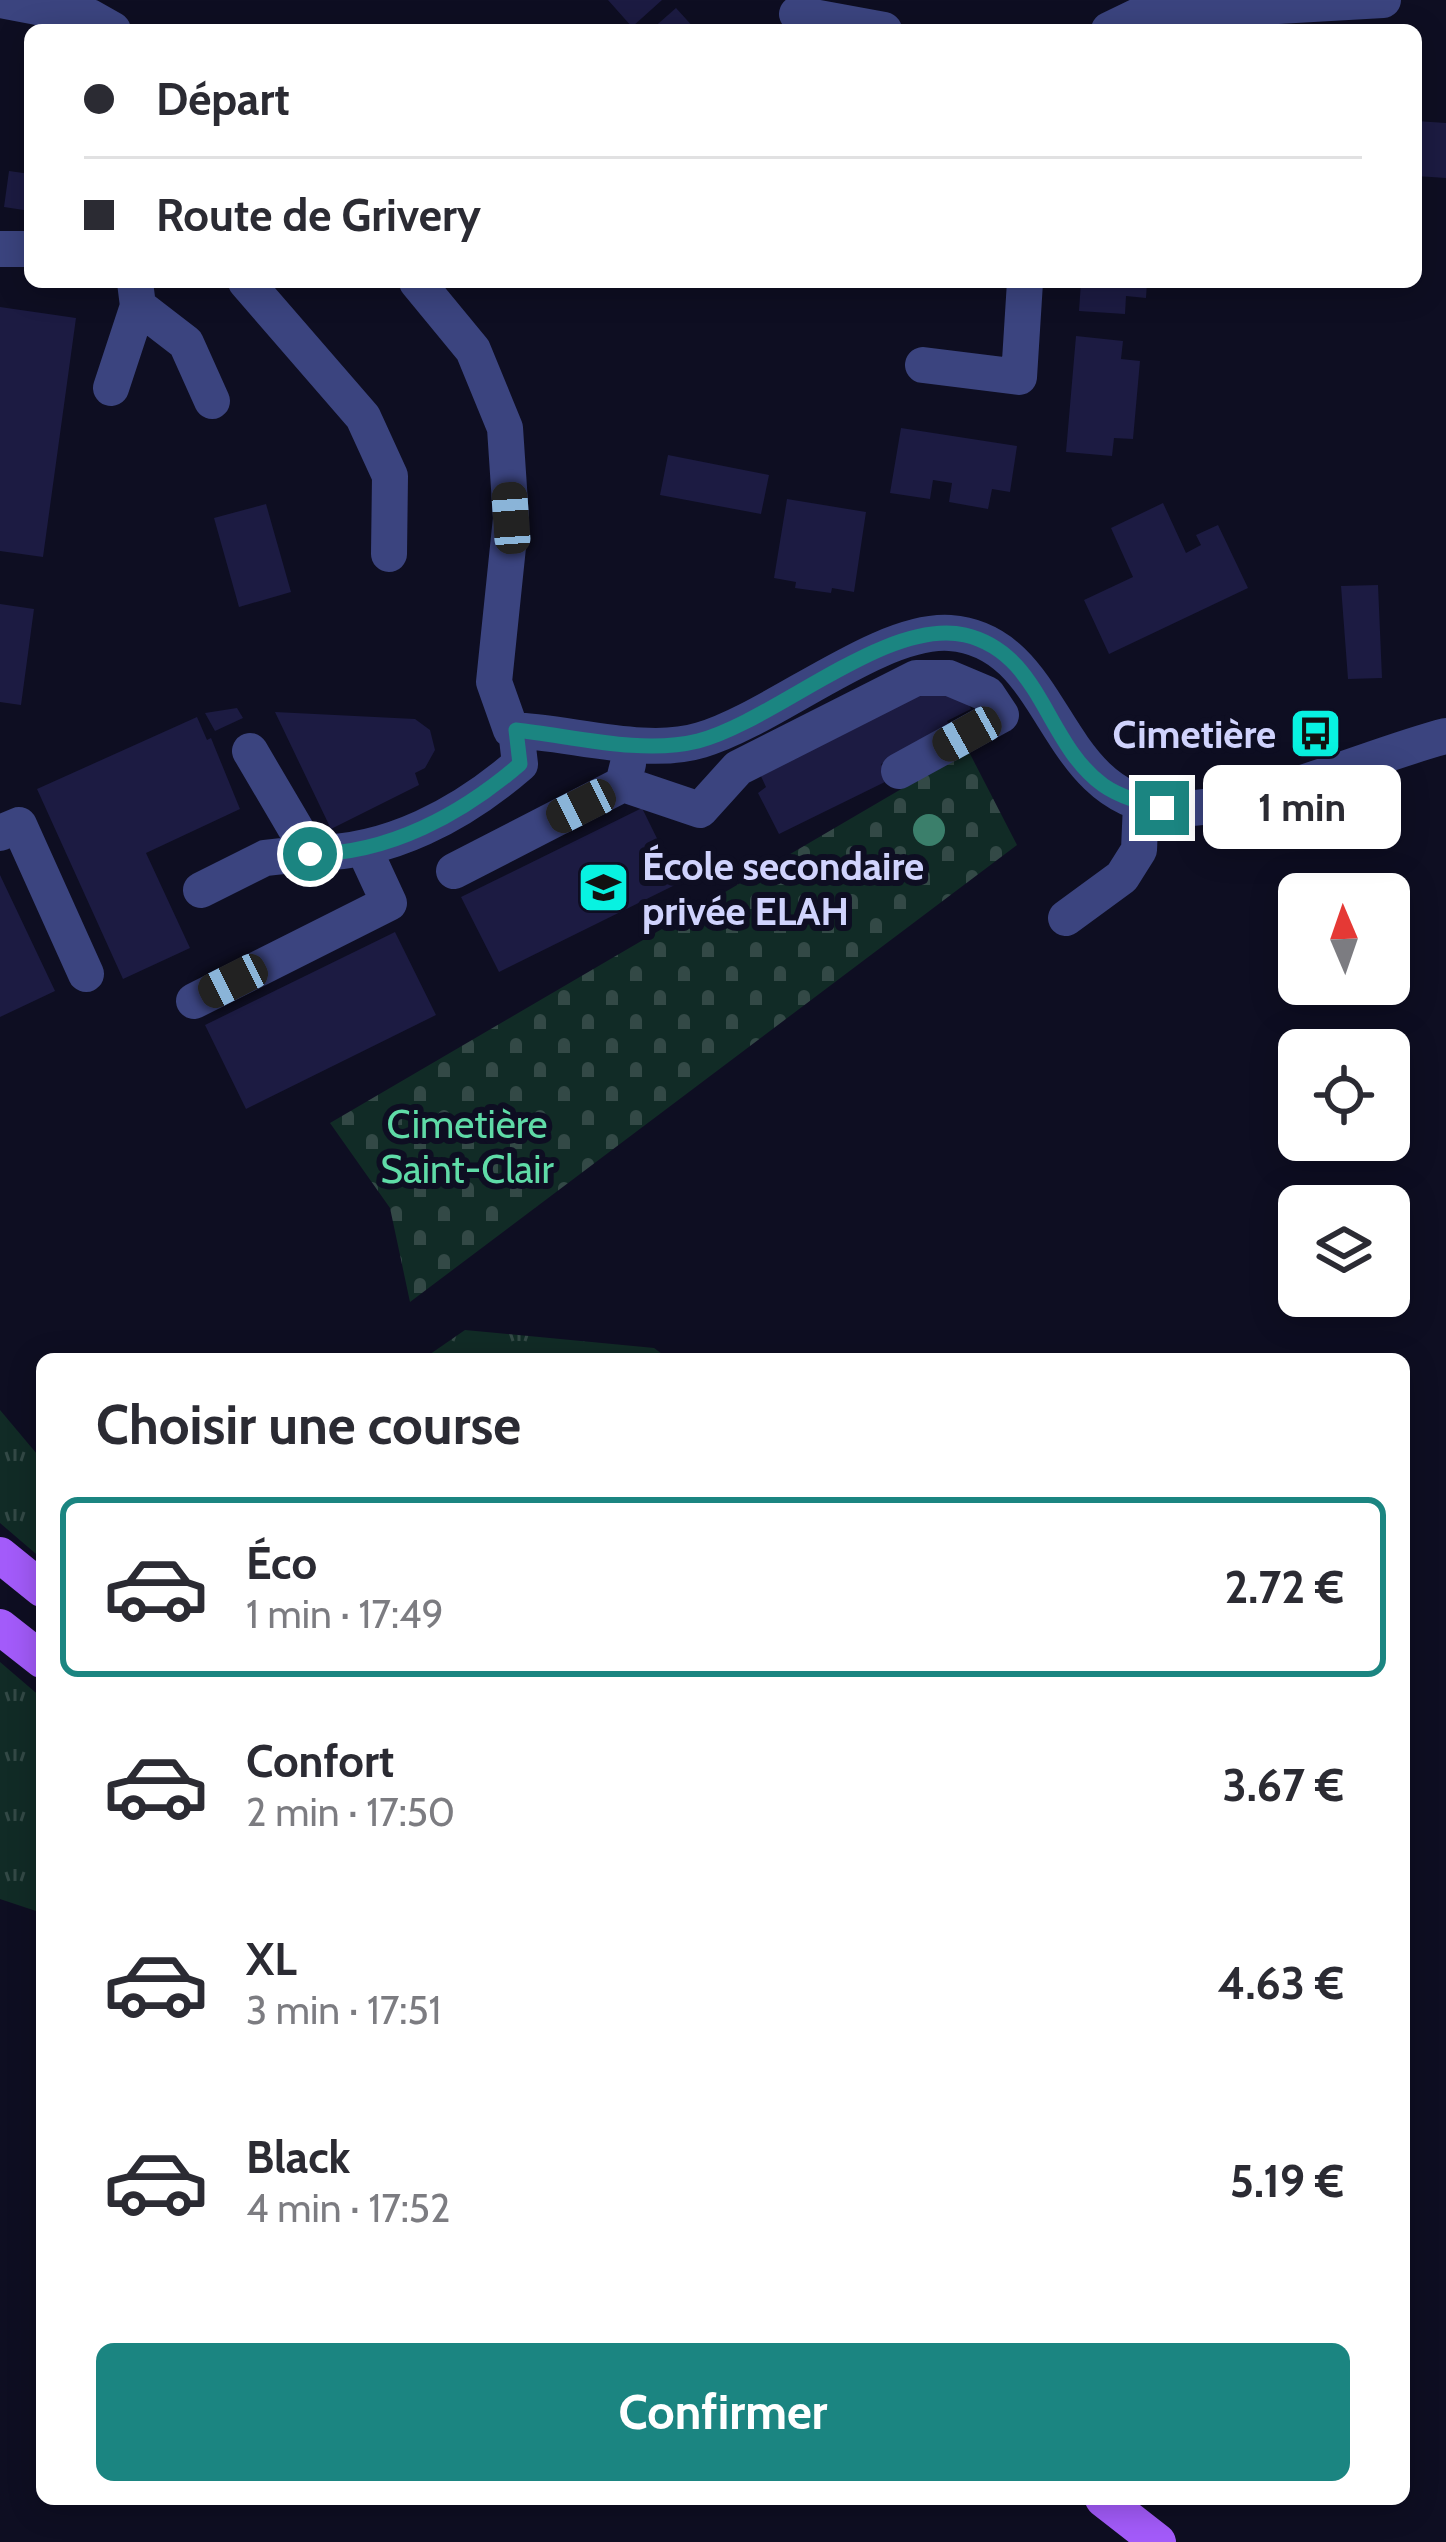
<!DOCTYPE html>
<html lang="fr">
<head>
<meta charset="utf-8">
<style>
  :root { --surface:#fff; --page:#f7f7f7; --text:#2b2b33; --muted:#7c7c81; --line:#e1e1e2; --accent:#1b8581 }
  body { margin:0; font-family:Cabin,sans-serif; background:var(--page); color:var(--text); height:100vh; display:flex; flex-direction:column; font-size:45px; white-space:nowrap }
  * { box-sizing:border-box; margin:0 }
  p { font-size:39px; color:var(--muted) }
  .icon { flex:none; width:66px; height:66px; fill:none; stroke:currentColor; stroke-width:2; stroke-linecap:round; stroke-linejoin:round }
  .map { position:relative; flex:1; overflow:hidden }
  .details { position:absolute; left:36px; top:1353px; width:1374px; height:1152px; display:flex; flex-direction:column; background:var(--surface); border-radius:18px; box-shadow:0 6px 30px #0003 }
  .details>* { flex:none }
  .guide { position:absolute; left:24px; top:24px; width:1398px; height:264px; border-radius:18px; box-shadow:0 6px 30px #0003; display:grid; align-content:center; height:264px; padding:0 60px; background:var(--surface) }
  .needle { width:78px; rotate:358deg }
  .buttons { position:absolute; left:1278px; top:873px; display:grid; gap:24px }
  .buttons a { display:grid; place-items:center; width:132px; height:132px; border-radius:18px; background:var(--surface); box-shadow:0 6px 30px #0003; font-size:60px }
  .end { position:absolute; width:54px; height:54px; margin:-27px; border:15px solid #1b8581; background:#fff; box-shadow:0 0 0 6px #fff }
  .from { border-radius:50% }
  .bubble { position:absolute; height:84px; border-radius:18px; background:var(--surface); box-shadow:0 6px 30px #0003; font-size:39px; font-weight:700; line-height:84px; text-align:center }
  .car { position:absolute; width:36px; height:72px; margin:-36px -18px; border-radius:15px; box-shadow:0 0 9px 3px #0007; background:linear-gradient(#222 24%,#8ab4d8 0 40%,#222 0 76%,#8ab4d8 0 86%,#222 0) }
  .guide b { display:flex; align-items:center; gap:42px; height:114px; font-size:45px }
  .guide b+b { border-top:3px solid var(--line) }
  .guide i { width:30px; height:30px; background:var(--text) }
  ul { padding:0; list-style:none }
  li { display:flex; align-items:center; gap:36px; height:180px; margin:0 24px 18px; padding:0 36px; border:6px solid transparent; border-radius:18px }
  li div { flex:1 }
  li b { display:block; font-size:45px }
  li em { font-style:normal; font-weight:700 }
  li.current { border-color:var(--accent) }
  li>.icon { width:108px; height:108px; stroke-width:1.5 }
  h2 { padding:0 60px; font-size:54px; line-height:144px }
  .action { display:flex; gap:24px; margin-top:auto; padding:24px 60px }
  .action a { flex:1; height:138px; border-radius:18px; background:var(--accent); color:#fff; font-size:48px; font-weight:700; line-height:138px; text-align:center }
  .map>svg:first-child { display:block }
</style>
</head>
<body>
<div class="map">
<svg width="1446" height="2542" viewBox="0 0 1446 2542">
  <defs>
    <pattern id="grass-tufts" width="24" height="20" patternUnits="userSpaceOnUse" patternTransform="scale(3)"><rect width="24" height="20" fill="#112b26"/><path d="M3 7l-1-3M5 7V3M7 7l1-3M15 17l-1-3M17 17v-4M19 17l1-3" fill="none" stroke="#334946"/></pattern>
    <pattern id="cemetery-stones" width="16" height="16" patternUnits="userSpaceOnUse" patternTransform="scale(3)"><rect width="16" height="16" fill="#112b26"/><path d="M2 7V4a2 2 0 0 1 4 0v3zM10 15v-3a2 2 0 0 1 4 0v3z" fill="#334946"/></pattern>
  </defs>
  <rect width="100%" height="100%" fill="#0e0e22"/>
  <path fill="url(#grass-tufts)" d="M465,1330L654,1348L669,1359L501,1356L423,1359Z
    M0,1410L42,1460V1559L0,1523Z
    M0,1662L42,1698V1913L0,1899Z"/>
  <path fill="url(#cemetery-stones)" d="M968,750L1017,845L410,1302L390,1208L330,1123Z"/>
  <path fill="#1c1b42" d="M608,0H662L632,27Z
    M676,8L696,30L702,24L707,30H651Z
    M1416,121L1446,123V178L1416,176Z
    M9,171L30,174V211L4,207Z
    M1081,282H1147L1146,298L1126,296L1125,314L1079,311Z
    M0,307L76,318L43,557L0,551Z
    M1076,336L1123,341L1121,359L1140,361L1133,439L1114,438L1112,456L1066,452Z
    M901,428L1017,446L1010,492L992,489L988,509L949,502L952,483L933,480L930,499L890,493Z
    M668,455L769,475L761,514L660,495Z
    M787,499L866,512L854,592L832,588L831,593L795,588L796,582L774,578Z
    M1163,503L1186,553L1201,545L1196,535L1218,525L1248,588L1109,654L1084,600L1133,577L1111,528Z
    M266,504L291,592L239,607L214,518Z
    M1378,585L1382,678L1348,679L1341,586Z
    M0,604L34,609L21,705L0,702Z
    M922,693H964L971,709L947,721L952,729L881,764L889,780L779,834L758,793L766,787L759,772Z
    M237,708L243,718L215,731L205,713Z
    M275,712L415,719L430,730L435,750L425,768L415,773L419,785L331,829Z
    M197,717L207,740L211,738L240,809L146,853L190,948L123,979L37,789Z
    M642,808L679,883L499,972L461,897Z
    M0,875L55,991L0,1017Z
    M395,932L436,1015L246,1109L205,1025Z"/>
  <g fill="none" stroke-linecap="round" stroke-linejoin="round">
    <path stroke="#3b447f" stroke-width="36" d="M0,0L90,17L113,30
      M797,14L884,30
      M1109,30L1142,14L1383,0
      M0,249H30
      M135,282L138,306L186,343L212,401
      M246,282L363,417L390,476L389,554
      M417,282L473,350L505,428L511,518L494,682L511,730C569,732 646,757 701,740C773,719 880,628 950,633C1058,641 1049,796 1165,808C1243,815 1367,756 1446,736
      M923,365L1019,377L1025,282
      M111,388L138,306
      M250,751L310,853C389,854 462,814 520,764L516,730
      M623,784L700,810L738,768L916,678H949L987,694L1001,715L899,771
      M0,833L19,825L86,974
      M454,871L623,784L628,764
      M201,890L265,858L310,853
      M1066,918L1122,877L1139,850L1141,803
      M194,1001L389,903L364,849"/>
    <path stroke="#a35bfa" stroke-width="36" d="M0,1555L42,1589
      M0,1627L42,1660
      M1103,2499L1158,2542"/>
  </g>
  <circle fill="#3b7f6b" cx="929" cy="830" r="16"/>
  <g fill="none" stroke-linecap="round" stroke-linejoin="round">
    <path stroke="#1b8581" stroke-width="15" d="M310,854C389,854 462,814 520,764L516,730C572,736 642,755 698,741C775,721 887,617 965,635C1042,653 1045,743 1103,785C1120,797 1143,803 1162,808"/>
  </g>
  <defs>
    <symbol id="bus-square" viewBox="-11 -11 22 22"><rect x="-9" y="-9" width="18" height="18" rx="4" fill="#08f2e1" stroke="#0e0e22"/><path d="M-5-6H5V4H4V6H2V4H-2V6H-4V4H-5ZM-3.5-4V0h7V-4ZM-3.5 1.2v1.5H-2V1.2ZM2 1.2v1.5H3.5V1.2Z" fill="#111"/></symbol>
    <symbol id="school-square" viewBox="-11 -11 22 22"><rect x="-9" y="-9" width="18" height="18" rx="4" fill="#08f2e1" stroke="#0e0e22"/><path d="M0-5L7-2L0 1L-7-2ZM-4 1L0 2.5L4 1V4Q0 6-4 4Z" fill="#111"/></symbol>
  </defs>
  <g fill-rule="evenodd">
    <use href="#bus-square" x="1286" y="704" width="59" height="59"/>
    <use href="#school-square" x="574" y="858" width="59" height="59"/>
  </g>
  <g text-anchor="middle" stroke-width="12" stroke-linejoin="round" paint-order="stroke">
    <g font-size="39" font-weight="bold" fill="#d0d3fd" stroke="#0e0e22" text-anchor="end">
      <text x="1276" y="748">Cimetière</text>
      <text x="642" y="880" text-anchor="start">École secondaire<tspan x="642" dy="45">privée ELAH</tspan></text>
    </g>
    <g font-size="39" fill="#5fdba7" stroke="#0e0e22">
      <text x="467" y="1138">Cimetière<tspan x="467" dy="45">Saint-Clair</tspan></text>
    </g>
  </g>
</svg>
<div class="buttons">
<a><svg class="needle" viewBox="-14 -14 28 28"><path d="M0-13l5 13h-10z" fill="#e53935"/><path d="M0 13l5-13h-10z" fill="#7c7c81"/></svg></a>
<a><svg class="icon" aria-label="locate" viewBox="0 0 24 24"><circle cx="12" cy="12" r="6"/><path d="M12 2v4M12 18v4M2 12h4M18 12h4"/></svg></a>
<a><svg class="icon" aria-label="layers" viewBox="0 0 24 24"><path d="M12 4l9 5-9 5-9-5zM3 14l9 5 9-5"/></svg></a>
</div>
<i class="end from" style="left:310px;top:854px"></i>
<i class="end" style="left:1162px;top:808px"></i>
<div class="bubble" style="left:1203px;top:765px;width:198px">1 min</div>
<i class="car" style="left:511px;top:518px;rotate:356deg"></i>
<i class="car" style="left:967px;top:734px;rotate:241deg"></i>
<i class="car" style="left:581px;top:806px;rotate:243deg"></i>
<i class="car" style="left:233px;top:981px;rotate:243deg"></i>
<div class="guide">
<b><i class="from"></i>Départ</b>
<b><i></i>Route de Grivery</b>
</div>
<section class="details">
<h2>Choisir une course</h2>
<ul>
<li class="current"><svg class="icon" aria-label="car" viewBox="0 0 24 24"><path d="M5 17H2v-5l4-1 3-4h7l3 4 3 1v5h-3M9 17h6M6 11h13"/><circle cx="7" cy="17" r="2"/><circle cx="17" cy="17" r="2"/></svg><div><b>Éco</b><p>1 min · 17:49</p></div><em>2.72 €</em></li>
<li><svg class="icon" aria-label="car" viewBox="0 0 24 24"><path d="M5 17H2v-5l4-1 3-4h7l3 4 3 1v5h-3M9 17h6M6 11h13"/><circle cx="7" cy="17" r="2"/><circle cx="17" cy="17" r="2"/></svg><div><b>Confort</b><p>2 min · 17:50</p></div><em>3.67 €</em></li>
<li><svg class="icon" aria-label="car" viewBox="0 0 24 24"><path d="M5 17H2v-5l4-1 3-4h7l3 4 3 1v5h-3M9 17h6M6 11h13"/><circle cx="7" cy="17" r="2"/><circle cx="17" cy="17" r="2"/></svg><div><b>XL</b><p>3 min · 17:51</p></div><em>4.63 €</em></li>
<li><svg class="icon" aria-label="car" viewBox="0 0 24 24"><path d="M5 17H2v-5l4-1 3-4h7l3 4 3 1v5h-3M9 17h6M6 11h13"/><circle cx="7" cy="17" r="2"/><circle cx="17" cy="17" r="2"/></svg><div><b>Black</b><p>4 min · 17:52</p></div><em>5.19 €</em></li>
</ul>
<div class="action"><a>Confirmer</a></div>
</section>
</div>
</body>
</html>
